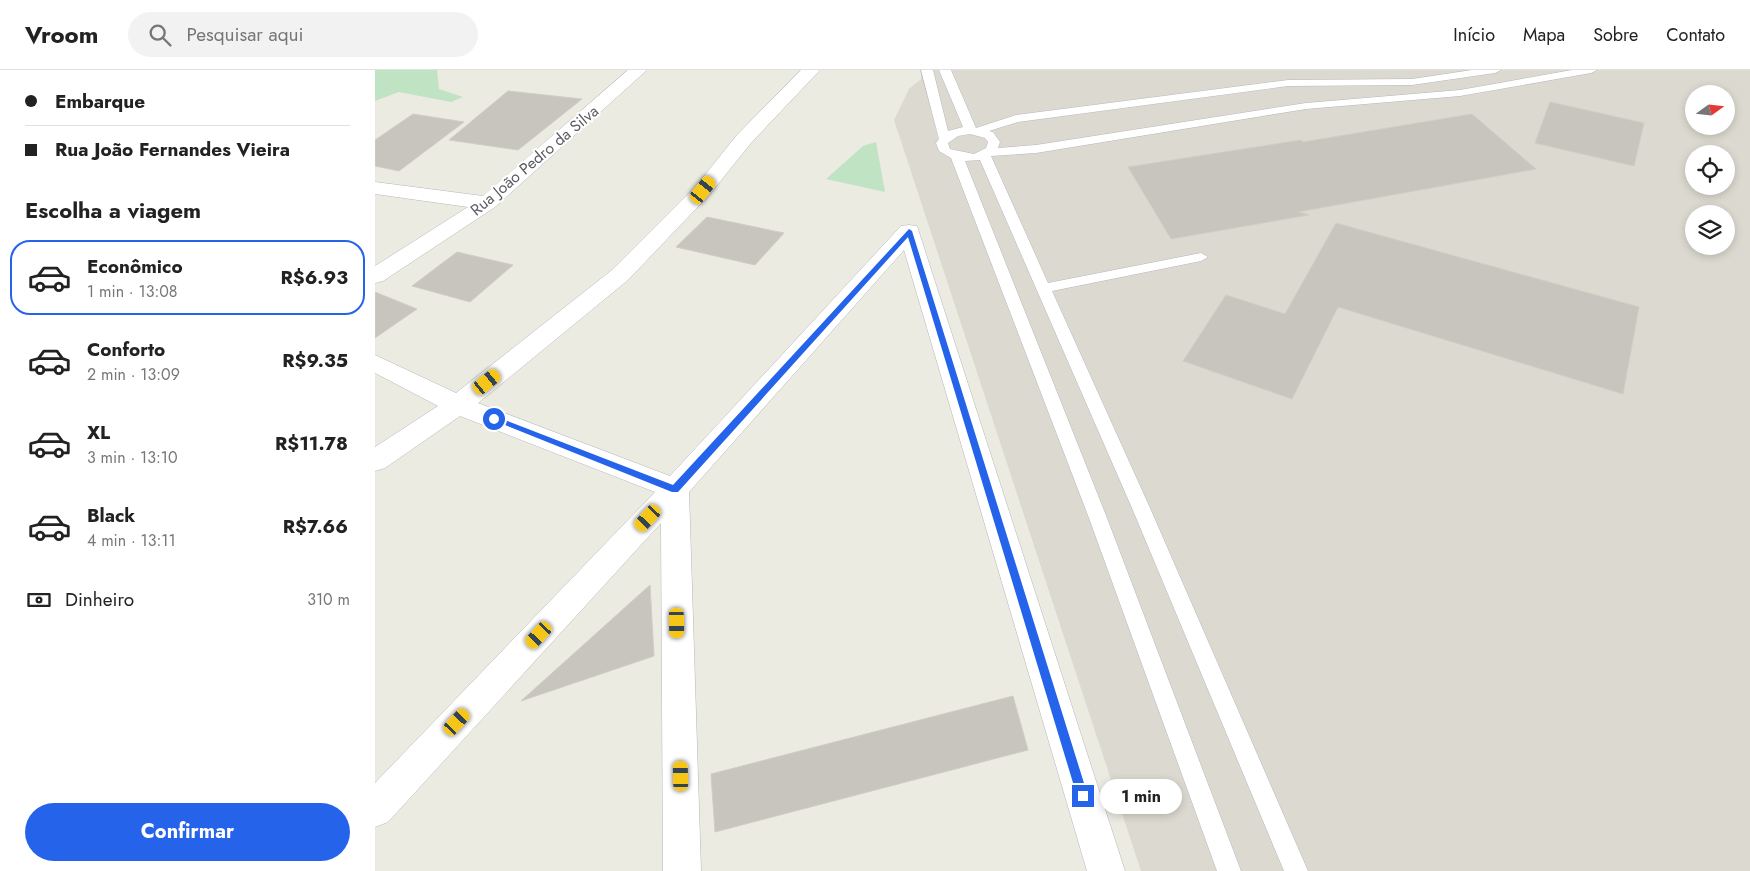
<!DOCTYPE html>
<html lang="pt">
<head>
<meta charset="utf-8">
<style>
  :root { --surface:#fff; --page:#f2f2f2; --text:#222; --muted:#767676; --line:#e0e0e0; --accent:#2563eb }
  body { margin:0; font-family:Jost,sans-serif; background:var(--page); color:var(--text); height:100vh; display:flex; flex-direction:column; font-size:19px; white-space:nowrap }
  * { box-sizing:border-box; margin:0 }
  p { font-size:16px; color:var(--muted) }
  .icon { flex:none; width:28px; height:28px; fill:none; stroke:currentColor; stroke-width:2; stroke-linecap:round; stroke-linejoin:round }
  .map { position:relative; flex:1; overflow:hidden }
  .details { display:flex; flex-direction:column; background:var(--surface); width:375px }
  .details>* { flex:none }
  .top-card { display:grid; align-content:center; height:110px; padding:0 25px; background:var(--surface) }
  .needle { width:32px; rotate:75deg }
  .fabs { position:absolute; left:1310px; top:15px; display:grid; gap:10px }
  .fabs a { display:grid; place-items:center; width:50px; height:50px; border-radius:50%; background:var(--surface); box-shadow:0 2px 8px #0003; font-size:25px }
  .end { position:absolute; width:22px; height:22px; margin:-11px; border:6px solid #2563eb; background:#fff; box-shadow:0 0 0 2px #fff }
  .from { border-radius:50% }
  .bubble { position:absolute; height:35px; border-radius:18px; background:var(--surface); box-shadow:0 2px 8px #0003; font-size:16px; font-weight:700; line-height:35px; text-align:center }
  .car { position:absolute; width:15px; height:30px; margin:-15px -8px; border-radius:6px; box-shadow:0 0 4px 1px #0007; background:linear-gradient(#f5c518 24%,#345 0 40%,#f5c518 0 76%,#345 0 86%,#f5c518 0) }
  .top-card b { display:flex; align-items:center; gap:18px; height:48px; font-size:19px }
  .top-card b+b { border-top:1px solid var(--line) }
  .top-card i { width:12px; height:12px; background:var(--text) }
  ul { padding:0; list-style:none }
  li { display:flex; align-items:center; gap:15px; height:75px; margin:0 10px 8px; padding:0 15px; border:2px solid transparent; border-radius:20px }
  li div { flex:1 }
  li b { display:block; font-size:19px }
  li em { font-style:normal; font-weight:700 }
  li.selected { border-color:var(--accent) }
  li>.icon { width:45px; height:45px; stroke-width:1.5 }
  h2 { padding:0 25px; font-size:22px; line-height:60px }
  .pay { display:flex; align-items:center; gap:12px; height:55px; padding:0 25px; font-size:19px }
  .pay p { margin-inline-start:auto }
  .button { display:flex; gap:10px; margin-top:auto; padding:10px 25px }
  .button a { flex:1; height:58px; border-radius:30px; background:var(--accent); color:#fff; font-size:20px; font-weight:700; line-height:58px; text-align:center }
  header { display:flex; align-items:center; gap:30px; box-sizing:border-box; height:70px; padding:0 25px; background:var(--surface); border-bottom:1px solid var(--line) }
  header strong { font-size:24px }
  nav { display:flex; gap:28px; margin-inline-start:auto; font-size:18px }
  .search { width:350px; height:45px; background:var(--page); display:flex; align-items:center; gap:12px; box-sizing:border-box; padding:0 18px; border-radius:28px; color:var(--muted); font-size:19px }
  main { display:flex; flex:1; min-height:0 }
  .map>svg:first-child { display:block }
</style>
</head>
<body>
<header>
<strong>Vroom</strong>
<div class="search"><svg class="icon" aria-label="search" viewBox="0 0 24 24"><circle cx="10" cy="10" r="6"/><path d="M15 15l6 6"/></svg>Pesquisar aqui</div>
<nav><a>Início</a><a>Mapa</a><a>Sobre</a><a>Contato</a></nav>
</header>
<main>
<section class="details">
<div class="top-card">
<b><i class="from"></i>Embarque</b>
<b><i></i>Rua João Fernandes Vieira</b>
</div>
<h2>Escolha a viagem</h2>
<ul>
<li class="selected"><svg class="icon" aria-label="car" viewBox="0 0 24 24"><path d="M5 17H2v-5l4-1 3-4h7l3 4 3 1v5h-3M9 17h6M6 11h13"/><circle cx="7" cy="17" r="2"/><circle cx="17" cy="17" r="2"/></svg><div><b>Econômico</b><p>1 min · 13:08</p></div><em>R$6.93</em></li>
<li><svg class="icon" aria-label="car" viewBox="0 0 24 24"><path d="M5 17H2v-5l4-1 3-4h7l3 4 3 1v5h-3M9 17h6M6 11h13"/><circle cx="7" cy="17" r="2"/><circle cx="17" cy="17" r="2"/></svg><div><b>Conforto</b><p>2 min · 13:09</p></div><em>R$9.35</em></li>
<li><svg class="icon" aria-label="car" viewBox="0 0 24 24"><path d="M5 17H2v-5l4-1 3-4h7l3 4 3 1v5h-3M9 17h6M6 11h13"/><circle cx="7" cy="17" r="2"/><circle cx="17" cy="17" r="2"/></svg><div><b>XL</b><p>3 min · 13:10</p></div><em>R$11.78</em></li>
<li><svg class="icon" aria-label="car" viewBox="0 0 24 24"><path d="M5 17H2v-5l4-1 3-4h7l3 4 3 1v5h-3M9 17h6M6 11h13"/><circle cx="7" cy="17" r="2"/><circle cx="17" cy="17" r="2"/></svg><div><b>Black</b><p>4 min · 13:11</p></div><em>R$7.66</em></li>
</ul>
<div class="pay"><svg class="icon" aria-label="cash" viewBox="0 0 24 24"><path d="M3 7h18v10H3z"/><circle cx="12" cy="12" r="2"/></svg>Dinheiro<p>310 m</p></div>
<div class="button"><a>Confirmar</a></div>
</section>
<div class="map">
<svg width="1375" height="801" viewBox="0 0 1375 801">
  <rect width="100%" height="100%" fill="#ecebe2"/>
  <path fill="#dcdad0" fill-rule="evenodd" d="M546,0H1375V801H766L519,50L534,19L546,9ZM1319,24H1351V56H1319ZM1319,84H1351V116H1319ZM1319,144H1351V176H1319Z"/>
  <path fill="#c0e3c3" d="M0,0H62L64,19L88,27L76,32L24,22L0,31Z
    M501,72L510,122L451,109L488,76Z"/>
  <path fill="#c8c5bf" stroke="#d0cdc1" d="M133,21L207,29L143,80L74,70Z
    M1175,32L1269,53L1259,96L1160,73Z
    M38,44L89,52L24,101L0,96V70Z
    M1097,44L1161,99L923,142L934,145L796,169L753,97L926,70L928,72Z
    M332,147L409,163L380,195L301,177Z
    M961,153L1264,237L1248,324L963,237L917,329L808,291L851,225L910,244Z
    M82,182L138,195L95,232L37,216Z
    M0,222L42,239L0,268Z
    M275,515L279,586L146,631Z
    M638,626L653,680L340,762L336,704Z"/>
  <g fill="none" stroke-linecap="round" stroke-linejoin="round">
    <defs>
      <path id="service" d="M546,0H558L573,61L588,57L564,0H576L601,58L641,45L913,10L1037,9L1097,0H1126L1120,3L1037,15L913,16L643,52L614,61L618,62L625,72L623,78L661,75L931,33L1085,20L1197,0H1222L1216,3L1085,26L931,39L661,83L616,86L673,213L826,183L833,187L826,191L677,221L775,438L933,801H909L757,438L605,90L590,91L732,448L866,801H842L714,448L576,88L564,81L561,73L564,69ZM595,64L610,68L613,72L611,78L599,84L575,79L573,73L583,66Z"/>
      <path id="minor" d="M253,0H272L120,137L8,211L0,213V196L93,137L0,124V112L108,126Z
        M426,0H445L376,73L335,124L253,210L103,333L295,406L526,156L534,155L542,156L750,801H712L529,180L314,422L326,801H288L286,453L13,752L0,757V713L280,422L85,346L10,398L0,401V377L63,336L0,303V285L81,323L237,200L321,116L362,65Z"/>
    </defs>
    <use href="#service" stroke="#b4b7bc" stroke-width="1"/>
    <use href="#minor" stroke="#b4b7bc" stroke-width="1"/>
    <use href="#service" fill="#fff" fill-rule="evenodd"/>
    <use href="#minor" fill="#fff" fill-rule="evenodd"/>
  </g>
  <path fill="#2563eb" d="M534,159L537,161L713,726L708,731L702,726L533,167L303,422H297L115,349L122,347L298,415Z"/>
  <g text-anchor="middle" stroke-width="4" stroke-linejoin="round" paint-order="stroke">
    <g font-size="16" fill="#5a5d62" stroke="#fff">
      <text transform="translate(159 90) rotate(-40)" y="6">Rua João Pedro da Silva</text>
    </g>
  </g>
</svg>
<div class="fabs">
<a><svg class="needle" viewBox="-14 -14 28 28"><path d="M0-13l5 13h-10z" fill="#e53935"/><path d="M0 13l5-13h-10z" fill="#767676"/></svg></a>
<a><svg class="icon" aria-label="locate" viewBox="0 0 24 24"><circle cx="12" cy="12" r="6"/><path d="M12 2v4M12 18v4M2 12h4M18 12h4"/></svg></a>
<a><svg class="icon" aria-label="layers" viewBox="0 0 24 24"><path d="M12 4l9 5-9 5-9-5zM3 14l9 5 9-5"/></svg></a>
</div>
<i class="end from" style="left:119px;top:349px"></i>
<i class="end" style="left:708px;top:726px"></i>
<div class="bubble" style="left:725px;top:709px;width:82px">1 min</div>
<i class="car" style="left:328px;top:120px;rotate:39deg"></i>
<i class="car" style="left:112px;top:312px;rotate:51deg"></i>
<i class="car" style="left:273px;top:448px;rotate:223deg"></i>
<i class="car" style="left:302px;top:553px;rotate:179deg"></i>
<i class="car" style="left:164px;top:565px;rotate:223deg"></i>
<i class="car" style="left:82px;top:652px;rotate:43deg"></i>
<i class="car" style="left:306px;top:706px;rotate:359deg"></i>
</div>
</main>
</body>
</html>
